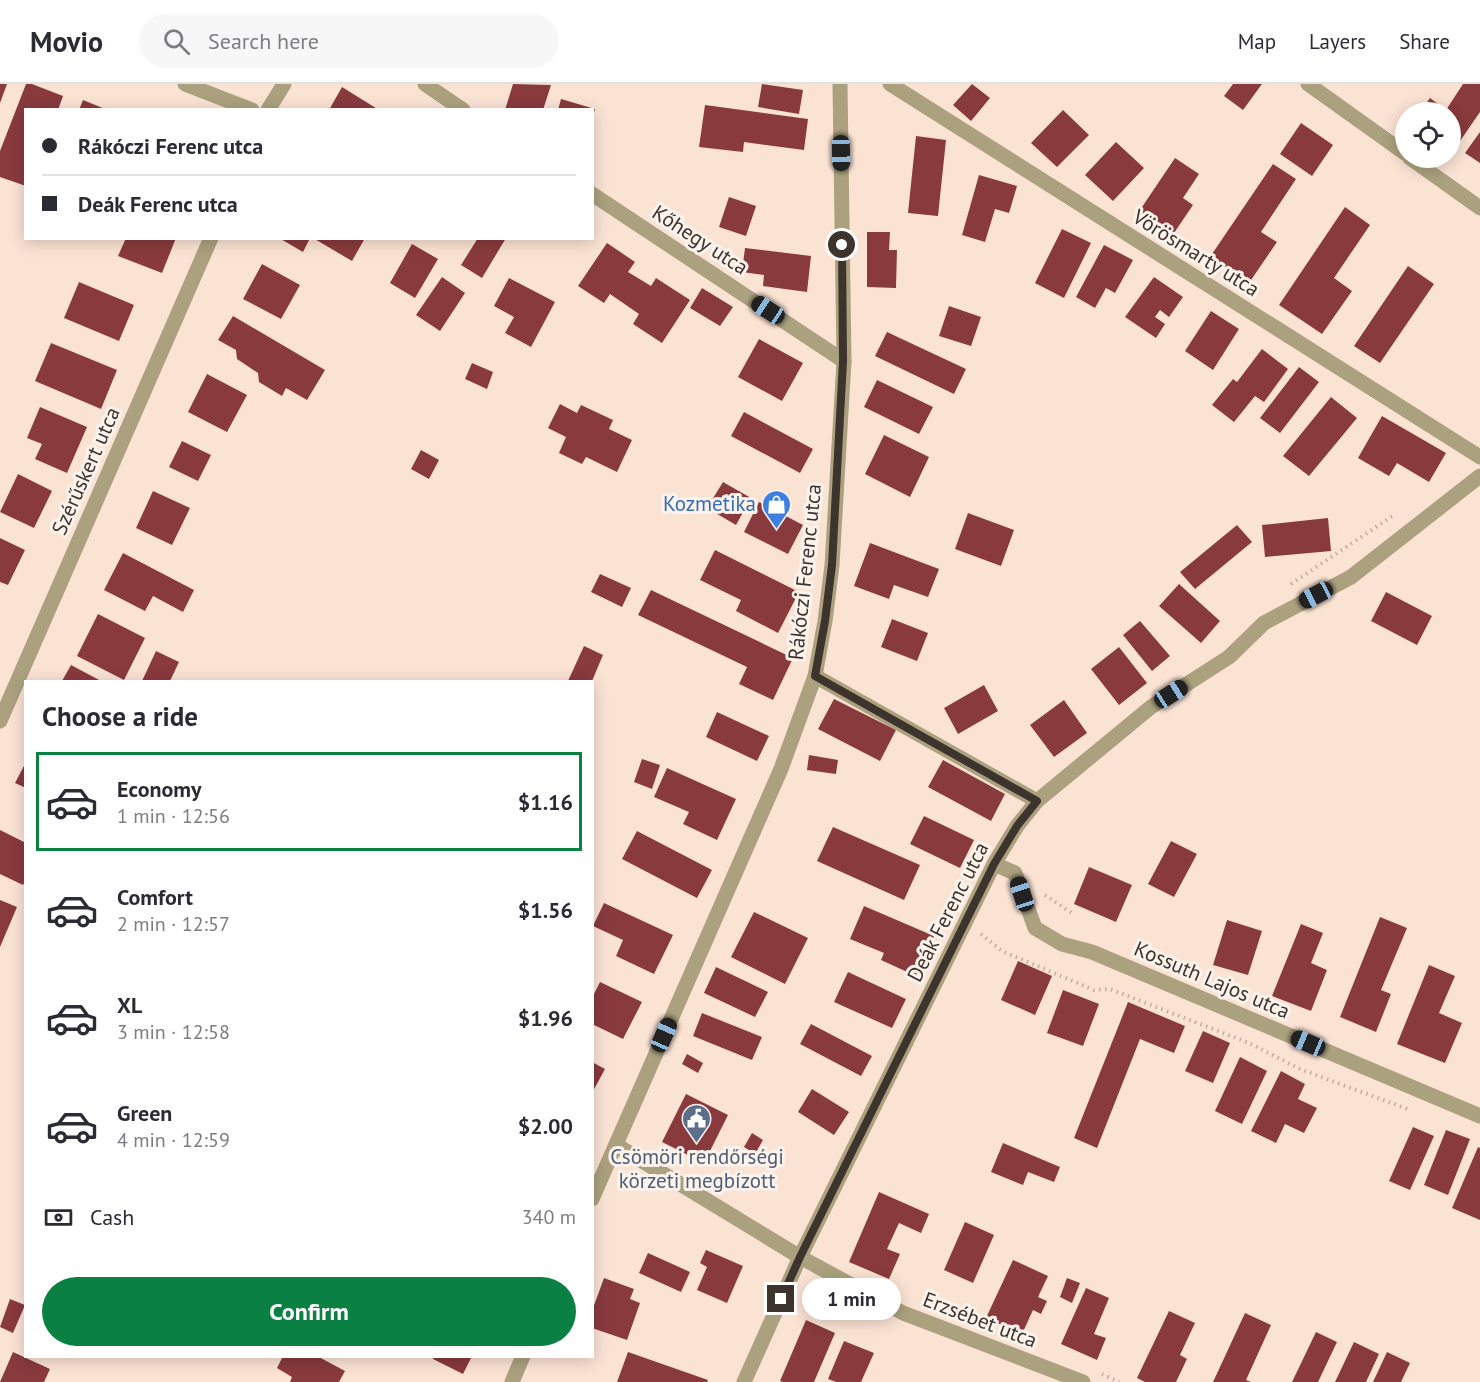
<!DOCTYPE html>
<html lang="en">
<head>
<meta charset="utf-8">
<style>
  :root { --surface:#fff; --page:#f7f7f7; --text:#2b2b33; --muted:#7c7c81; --line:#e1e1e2; --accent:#0b8043 }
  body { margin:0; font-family:"PT Sans",sans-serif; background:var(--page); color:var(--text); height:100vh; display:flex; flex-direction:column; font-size:22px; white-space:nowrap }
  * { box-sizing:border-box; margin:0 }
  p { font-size:20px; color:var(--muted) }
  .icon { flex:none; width:33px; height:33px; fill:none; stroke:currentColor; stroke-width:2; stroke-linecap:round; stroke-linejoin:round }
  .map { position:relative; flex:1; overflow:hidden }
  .details { position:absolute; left:24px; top:596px; width:570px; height:678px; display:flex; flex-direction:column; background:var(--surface); border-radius:0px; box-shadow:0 3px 15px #0003 }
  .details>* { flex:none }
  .hud { position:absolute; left:24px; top:24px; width:570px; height:132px; border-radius:0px; box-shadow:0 3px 15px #0003; display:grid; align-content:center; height:132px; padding:0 18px; background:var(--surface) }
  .controls { position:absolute; left:1395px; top:18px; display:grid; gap:12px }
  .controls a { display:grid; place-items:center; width:66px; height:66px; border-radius:50%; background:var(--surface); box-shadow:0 3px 15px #0003; font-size:30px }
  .end { position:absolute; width:27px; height:27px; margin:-14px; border:8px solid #3d342e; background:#fff; box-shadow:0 0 0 3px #fff }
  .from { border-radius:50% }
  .bubble { position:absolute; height:42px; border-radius:21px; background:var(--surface); box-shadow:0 3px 15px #0003; font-size:20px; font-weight:800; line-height:42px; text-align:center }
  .car { position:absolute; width:18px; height:36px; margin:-18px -9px; border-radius:8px; box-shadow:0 0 4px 2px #0007; background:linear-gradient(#222 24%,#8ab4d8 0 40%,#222 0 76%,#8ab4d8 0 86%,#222 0) }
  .hud b { display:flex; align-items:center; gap:21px; height:57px; font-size:22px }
  .hud b+b { border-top:2px solid var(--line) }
  .hud i { width:15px; height:15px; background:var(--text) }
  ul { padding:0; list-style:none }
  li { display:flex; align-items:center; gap:18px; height:99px; margin:0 12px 9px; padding:0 6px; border:3px solid transparent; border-radius:0px }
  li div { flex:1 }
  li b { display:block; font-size:22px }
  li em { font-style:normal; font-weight:800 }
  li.active { border-color:var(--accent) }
  li>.icon { width:54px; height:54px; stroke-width:1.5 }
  h2 { padding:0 18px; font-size:27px; line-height:72px }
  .pay { display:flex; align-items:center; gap:15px; height:66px; padding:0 18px; font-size:22px }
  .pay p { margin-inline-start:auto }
  .cta { display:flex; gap:12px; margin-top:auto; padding:12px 18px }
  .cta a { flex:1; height:69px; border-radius:36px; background:var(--accent); color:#fff; font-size:24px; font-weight:800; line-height:69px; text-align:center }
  header { display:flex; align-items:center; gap:36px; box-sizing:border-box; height:84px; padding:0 30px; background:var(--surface); border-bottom:2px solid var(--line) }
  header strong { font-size:28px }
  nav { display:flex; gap:33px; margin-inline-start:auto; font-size:21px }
  .search { width:420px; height:54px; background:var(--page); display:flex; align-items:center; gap:15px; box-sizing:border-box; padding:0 21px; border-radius:33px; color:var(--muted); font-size:22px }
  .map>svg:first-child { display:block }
</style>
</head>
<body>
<header>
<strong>Movio</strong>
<div class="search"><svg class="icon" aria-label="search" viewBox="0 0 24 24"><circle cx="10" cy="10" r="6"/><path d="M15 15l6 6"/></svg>Search here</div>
<nav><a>Map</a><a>Layers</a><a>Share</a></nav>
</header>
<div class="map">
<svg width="1480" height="1298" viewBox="0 0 1480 1298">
  <rect width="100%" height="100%" fill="#fbe3d4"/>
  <path fill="#893a3d" d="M0,0H7L0,19Z
    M26,0H32L63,12L58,26H26V102L0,93V67Z
    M513,0L551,1L543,26H505Z
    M762,0L803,6L799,30L758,23Z
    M972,0L990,14L971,37L953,21Z
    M1233,0H1262L1243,26L1224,12Z
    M1463,0H1480V28L1458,60L1450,56V28H1420L1430,14L1446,26Z
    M342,3L379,26H329Z
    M561,15L595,25L593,32L592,26H558Z
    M83,16L105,25V26H79Z
    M705,21L808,35L804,66L744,58L743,68L699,63Z
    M1063,26L1089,51L1057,83L1031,59Z
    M1301,39L1333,61L1312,92L1280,70Z
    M1480,48V79L1465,69Z
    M916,52L946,56L938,132L908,129Z
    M1116,58L1144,84L1113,117L1085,91Z
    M1175,74L1199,90L1183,114L1193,121L1172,152L1138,129Z
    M1273,80L1296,95L1261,148L1277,158L1249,199L1210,173Z
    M979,91L1017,102L1009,129L995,125L985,158L962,151Z
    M729,113L756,122L746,152L719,143Z
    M1345,123L1370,141L1334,194L1352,207L1322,250L1279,221Z
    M1062,145L1091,159L1064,214L1035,199Z
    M867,148H890L889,166H897L896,204L867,203Z
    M126,154H176L162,189L118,172Z
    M279,154H310L303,168Z
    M313,154H365L352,177Z
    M478,154H506L482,194L461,181Z
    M607,159L635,178L628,188L651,202L656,194L690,216L662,259L633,240L639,230L610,210L604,219L578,202Z
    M412,160L438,175L415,214L390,199Z
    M1104,161L1133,176L1115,209L1106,204L1095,224L1076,213Z
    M745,164L811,172L807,208L763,202L764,191L742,188Z
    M262,180L300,201L281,235L243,215Z
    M1408,182L1434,200L1380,279L1354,262Z
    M442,193L465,209L440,247L416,231Z
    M1154,193L1183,213L1169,233L1160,226L1155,233L1165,240L1156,254L1125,233Z
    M509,194L555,218L531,263L505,249L514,233L494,222Z
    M79,198L134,221L119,257L64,234Z
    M702,204L733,223L720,242L690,224Z
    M949,222L981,233L971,262L939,252Z
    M1211,227L1239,245L1213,286L1185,267Z
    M233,232L325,286L307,316L286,304L282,312L259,298L258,289L237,275L236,266L218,256Z
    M887,248L966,285L954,310L875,272Z
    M759,255L803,279L782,317L738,293Z
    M51,259L117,286L101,325L35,297Z
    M1262,265L1288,285L1264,318L1255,312L1234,338L1212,321L1233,295L1237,298Z
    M472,279L493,288L487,305L465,295Z
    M1299,283L1319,298L1280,349L1260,334Z
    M207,290L247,311L227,348L188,328Z
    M877,296L933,323L919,350L864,323Z
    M1331,313L1357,334L1309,392L1283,372Z
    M560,320L577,329L581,321L613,336L609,345L632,356L617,388L586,373L582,380L559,369L566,353L548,344Z
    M40,323L87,343L67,389L35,375L42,360L27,354Z
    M744,328L813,365L800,389L731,352Z
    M1382,332L1446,369L1429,398L1397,379L1389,392L1358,374Z
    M884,351L929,373L910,413L865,390Z
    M182,357L211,371L198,397L169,383Z
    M421,366L439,376L429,395L411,385Z
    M18,390L52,407L34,444L0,428Z
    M723,398L751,414L736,441L707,424Z
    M153,407L190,424L172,461L136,444Z
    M759,418L803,441L788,470L744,448Z
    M968,429L1014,446L1001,482L955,465Z
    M1328,434L1331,467L1265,473L1262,441Z
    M1237,441L1252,458L1195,505L1180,488Z
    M0,454L25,466L8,501L0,498Z
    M870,459L939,485L928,513L894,501L889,515L854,502Z
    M715,466L799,508L778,549L736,527L741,516L700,496Z
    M123,469L194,506L183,528L153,512L145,527L104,506Z
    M600,490L631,504L622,523L591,508Z
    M1179,500L1220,537L1201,559L1159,522Z
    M651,506L793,574L773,616L739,600L747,583L638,531Z
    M1386,508L1432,532L1417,561L1371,537Z
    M98,530L145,554L124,596L77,572Z
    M892,535L928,549L917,577L881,563Z
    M1140,537L1170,572L1152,587L1123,551Z
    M584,562L603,571L592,597H568Z
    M1119,563L1147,599L1119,621L1091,585Z
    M156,567L179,578L170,597H142Z
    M71,581L101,597H62Z
    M984,601L998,627L958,650L944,624Z
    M834,615L896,646L880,677L818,645Z
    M1064,616L1087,649L1054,673L1030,641Z
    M717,628L769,652L757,677L706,653Z
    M809,671L838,676L836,690L807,686Z
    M642,675L660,681L652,705L634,698Z
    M943,676L1005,710L991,737L928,703Z
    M26,678V704L15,699Z
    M667,684L736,715L717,756L683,740L689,728L654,713Z
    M924,732L974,756L960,784L910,760Z
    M833,743L920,781L904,816L817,777Z
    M0,746L26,759V795L23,801L0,790Z
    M637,747L712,786L697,814L622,775Z
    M1171,757L1197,770L1174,813L1148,800Z
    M1089,783L1132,801L1116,838L1074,820Z
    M0,816L17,823L0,863Z
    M604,819L673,851L654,890L616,872L623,856L593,842Z
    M864,822L934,852L916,892L881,876L884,869L850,855Z
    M754,828L808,854L785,900L731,873Z
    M1380,833L1407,844L1381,906L1391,910L1376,948L1340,933Z
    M1227,836L1262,847L1248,891L1213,881Z
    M1301,840L1323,849L1311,879L1327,886L1311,927L1272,912Z
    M1018,877L1052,892L1035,931L1001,916Z
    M1429,881L1455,892L1439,929L1462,939L1445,979L1397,960Z
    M716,883L768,908L755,933L704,909Z
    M848,888L906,915L892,944L834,918Z
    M600,898L642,918L623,955L592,940V914Z
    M1063,906L1099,920L1083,962L1047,949Z
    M1128,918L1185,942L1174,969L1140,955L1097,1064L1074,1054Z
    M702,929L762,953L752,976L693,952Z
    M811,940L872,972L861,992L800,960Z
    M1203,947L1230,959L1213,999L1185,987Z
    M687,970L703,979L698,989L682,980Z
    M1240,973L1267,987L1242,1040L1215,1027Z
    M592,978L605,985L592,1009Z
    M1281,987L1305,1000L1298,1015L1317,1024L1304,1049L1285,1040L1276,1059L1251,1047Z
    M812,1005L849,1028L834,1051L798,1028Z
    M686,1010L728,1031L704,1079L662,1058Z
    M1413,1043L1434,1052L1410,1106L1389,1097Z
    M1446,1046L1470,1055L1448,1111L1424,1101Z
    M752,1049L763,1056L755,1070L744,1063Z
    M1003,1059L1060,1083L1054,1098L1028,1088L1023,1101L991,1088Z
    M1478,1063L1480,1064V1136L1452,1124Z
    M879,1108L929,1130L921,1149L899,1139L887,1165L900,1170L889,1195L849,1178Z
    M965,1138L994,1151L973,1199L944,1186Z
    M706,1166L743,1182L727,1219L697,1206L707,1183L700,1179Z
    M648,1169L690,1188L681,1208L639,1189Z
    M1013,1176L1048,1192L1038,1213L1047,1217L1041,1230L1033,1226L1022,1250L986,1234Z
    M604,1194L634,1205L630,1215L640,1219L627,1256L592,1244V1227Z
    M1067,1194L1080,1199L1072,1219L1060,1213Z
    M1086,1204L1109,1214L1094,1250L1106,1254L1097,1276L1061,1260Z
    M10,1215L25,1221L13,1249L0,1243Z
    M1169,1227L1195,1239L1180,1271L1187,1275L1176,1298H1145L1137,1294Z
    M1245,1229L1271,1241L1246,1296L1251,1298H1213Z
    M806,1236L835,1249L814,1298H783L780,1297Z
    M1316,1248L1337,1258L1318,1298H1292Z
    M844,1257L874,1269L861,1298H836L828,1295Z
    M1354,1258L1379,1270L1366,1298H1335Z
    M13,1268L50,1285L44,1298H0Z
    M628,1268L708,1296L707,1298H617Z
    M1387,1268L1410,1279L1401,1298H1373Z
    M283,1272H317L345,1287L339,1298H290L292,1293L277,1284Z
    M435,1272H472L463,1290L433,1275Z"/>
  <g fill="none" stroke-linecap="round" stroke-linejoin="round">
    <path stroke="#c0ada1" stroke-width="4" stroke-dasharray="1.5 4.5" stroke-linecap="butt" d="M1291,500L1394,431
      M1045,811L1073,830
      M981,850L1002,867L1094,906L1110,905L1249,959L1300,985L1410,1026
      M1102,1290L1119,1298"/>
    <path stroke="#aba17e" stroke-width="15" d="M185,0L252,26
      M425,0L463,26
      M890,0L1480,373
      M1308,0L1406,70
      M268,26L284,0
      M1410,74L1480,124
      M592,110L844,277
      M815,592L1037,717
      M0,637L211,154
      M994,780L1015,789L1035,844L1062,860L1092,868L1480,1032
      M616,1061L800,1173L903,1229L1083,1298
      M744,1298L800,1173L994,780L1017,742L1037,717L1151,623L1229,573L1264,539L1351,493L1480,392"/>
    <path stroke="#aba17e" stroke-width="15" d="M592,1115L781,685L815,592L825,537L832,481L844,277L840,0
      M512,1298L523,1272"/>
  </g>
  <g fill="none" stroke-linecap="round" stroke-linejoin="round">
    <path stroke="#3d342e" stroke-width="8" d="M781,1215L800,1173L994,780L1017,742L1037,717L815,592L825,537L832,481L843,277L842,161"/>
  </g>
  <defs>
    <symbol id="shop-pin" viewBox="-11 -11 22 30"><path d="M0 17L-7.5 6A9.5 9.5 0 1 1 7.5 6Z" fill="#3f7fe0" stroke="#fdf3ed"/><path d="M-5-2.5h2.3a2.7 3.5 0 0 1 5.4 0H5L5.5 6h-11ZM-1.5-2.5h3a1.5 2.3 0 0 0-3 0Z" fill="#fff"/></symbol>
    <symbol id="civic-pin" viewBox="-11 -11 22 30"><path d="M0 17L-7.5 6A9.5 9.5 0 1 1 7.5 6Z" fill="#5c6f8a" stroke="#fdf3ed"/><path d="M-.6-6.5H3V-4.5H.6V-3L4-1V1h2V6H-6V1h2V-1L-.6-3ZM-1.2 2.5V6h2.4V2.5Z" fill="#fff"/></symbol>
  </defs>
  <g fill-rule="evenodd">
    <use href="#shop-pin" x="760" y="404" width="33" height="45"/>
    <use href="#civic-pin" x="680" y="1018" width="33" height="45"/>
  </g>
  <g text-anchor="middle" stroke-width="6" stroke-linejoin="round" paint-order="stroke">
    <g font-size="21" fill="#3d342e" stroke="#fdf3ed">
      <text transform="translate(700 156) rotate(33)" y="7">Kőhegy utca</text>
      <text transform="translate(1196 169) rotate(32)" y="7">Vörösmarty utca</text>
      <text transform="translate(86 387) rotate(-66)" y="7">Szérűskert utca</text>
      <text transform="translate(805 488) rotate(-84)" y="7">Rákóczi Ferenc utca</text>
      <text transform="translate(948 828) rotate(-63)" y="7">Deák Ferenc utca</text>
      <text transform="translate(1212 896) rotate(23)" y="7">Kossuth Lajos utca</text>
      <text transform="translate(980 1236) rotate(21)" y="7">Erzsébet utca</text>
    </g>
    <g font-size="21" fill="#366cbe" stroke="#fdf3ed" text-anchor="end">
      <text x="756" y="427">Kozmetika</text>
    </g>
    <g font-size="21" fill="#4e5e75" stroke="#fdf3ed">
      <text x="697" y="1080">Csömöri rendőrségi<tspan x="697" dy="24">körzeti megbízott</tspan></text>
    </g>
  </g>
</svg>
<div class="controls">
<a><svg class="icon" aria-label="locate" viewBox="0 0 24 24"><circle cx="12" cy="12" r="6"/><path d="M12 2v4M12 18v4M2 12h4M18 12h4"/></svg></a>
</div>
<i class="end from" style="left:842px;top:161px"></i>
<i class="end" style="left:781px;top:1215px"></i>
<div class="bubble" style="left:802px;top:1194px;width:99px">1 min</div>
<i class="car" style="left:841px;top:69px;rotate:179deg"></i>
<i class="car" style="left:768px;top:226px;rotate:303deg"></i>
<i class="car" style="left:1316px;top:511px;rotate:242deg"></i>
<i class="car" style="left:1171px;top:610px;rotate:58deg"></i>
<i class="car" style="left:1022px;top:810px;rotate:342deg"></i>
<i class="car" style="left:664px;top:951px;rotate:24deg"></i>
<i class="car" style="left:1308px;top:959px;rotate:293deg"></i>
<div class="hud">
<b><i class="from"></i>Rákóczi Ferenc utca</b>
<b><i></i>Deák Ferenc utca</b>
</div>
<section class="details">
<h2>Choose a ride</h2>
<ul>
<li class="active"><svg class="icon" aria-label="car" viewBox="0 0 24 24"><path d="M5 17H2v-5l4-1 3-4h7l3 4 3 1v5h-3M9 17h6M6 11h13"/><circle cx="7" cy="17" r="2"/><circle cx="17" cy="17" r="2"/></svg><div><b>Economy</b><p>1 min · 12:56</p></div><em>$1.16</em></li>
<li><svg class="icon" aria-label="car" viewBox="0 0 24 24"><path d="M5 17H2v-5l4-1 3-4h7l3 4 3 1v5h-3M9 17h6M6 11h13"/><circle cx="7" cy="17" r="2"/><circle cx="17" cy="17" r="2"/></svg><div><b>Comfort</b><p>2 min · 12:57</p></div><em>$1.56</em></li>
<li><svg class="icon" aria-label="car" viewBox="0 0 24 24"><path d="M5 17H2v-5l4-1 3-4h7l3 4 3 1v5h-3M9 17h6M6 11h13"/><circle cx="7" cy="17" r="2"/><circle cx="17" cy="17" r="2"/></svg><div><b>XL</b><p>3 min · 12:58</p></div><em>$1.96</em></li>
<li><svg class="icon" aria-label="car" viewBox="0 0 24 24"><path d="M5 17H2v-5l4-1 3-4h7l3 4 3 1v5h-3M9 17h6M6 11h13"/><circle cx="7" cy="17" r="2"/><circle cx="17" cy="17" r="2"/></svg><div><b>Green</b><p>4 min · 12:59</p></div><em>$2.00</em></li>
</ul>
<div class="pay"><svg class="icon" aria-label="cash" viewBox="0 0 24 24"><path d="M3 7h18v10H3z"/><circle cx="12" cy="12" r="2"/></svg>Cash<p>340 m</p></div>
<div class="cta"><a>Confirm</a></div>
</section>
</div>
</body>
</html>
